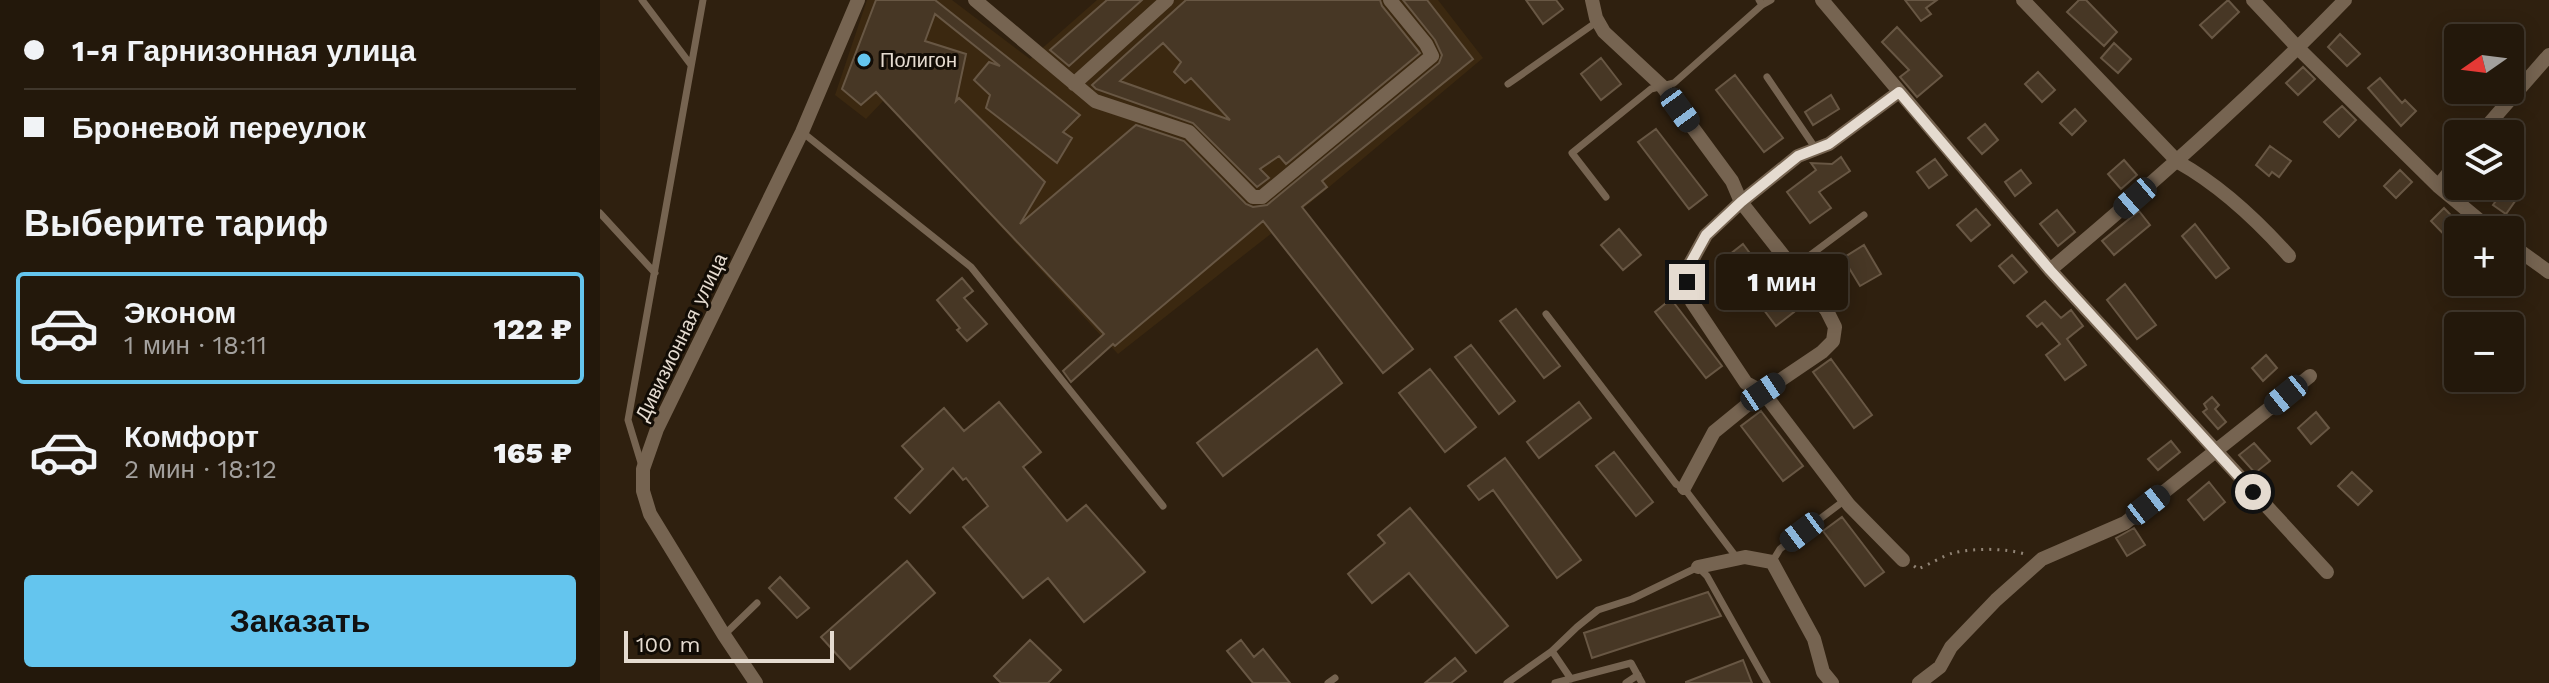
<!DOCTYPE html>
<html lang="ru">
<head>
<meta charset="utf-8">
<style>
  :root { --surface:#23180b; --page:#2f2519; --text:#f1f3f6; --muted:#a3a09d; --line:#40372c; --accent:#64c5ee }
  body { margin:0; font-family:"Work Sans",sans-serif; background:var(--page); color:var(--text); height:100vh; display:flex; flex-direction:column; font-size:30px; white-space:nowrap }
  * { box-sizing:border-box; margin:0 }
  p { font-size:26px; color:var(--muted) }
  .icon { flex:none; width:44px; height:44px; fill:none; stroke:currentColor; stroke-width:2; stroke-linecap:round; stroke-linejoin:round }
  .map { position:relative; flex:1; overflow:hidden }
  .panel { display:flex; flex-direction:column; background:var(--surface); width:600px }
  .panel>* { flex:none }
  .banner { display:grid; align-content:center; height:176px; padding:0 24px; background:var(--surface) }
  .needle { width:52px; rotate:256deg }
  .fabs { position:absolute; left:1844px; top:24px; display:grid; gap:16px }
  .fabs a { display:grid; place-items:center; width:80px; height:80px; border-radius:8px; background:var(--surface); box-shadow:0 4px 20px #0003,0 0 0 2px var(--line); font-size:40px }
  .scale { position:absolute; left:24px; bottom:20px; width:210px; box-sizing:border-box; padding-left:8px; border:4px solid #e5dbd0; border-top:0; font-size:22px; line-height:28px; white-space:nowrap; color:#e5dbd0; -webkit-text-stroke:6px #120c05; paint-order:stroke }
  .end { position:absolute; width:36px; height:36px; margin:-18px; border:10px solid #e5dbd0; background:#111; box-shadow:0 0 0 4px #111 }
  .from { border-radius:50% }
  .bubble { position:absolute; height:56px; border-radius:8px; background:var(--surface); box-shadow:0 4px 20px #0003,0 0 0 2px var(--line); font-size:26px; font-weight:800; line-height:56px; text-align:center }
  .car { position:absolute; width:24px; height:48px; margin:-24px -12px; border-radius:10px; box-shadow:0 0 6px 2px #0007; background:linear-gradient(#222 24%,#8ab4d8 0 40%,#222 0 76%,#8ab4d8 0 86%,#222 0) }
  .banner b { display:flex; align-items:center; gap:28px; height:76px; font-size:30px }
  .banner b+b { border-top:2px solid var(--line) }
  .banner i { width:20px; height:20px; background:var(--text) }
  ul { padding:0; list-style:none }
  li { display:flex; align-items:center; gap:24px; height:112px; margin:0 16px 12px; padding:0 8px; border:4px solid transparent; border-radius:8px }
  li div { flex:1 }
  li b { display:block; font-size:30px }
  li em { font-style:normal; font-weight:800 }
  li.selected { border-color:var(--accent) }
  li>.icon { width:72px; height:72px; stroke-width:1.5 }
  h2 { padding:0 24px; font-size:36px; line-height:96px }
  .button { display:flex; gap:16px; margin-top:auto; padding:16px 24px }
  .button a { flex:1; height:92px; border-radius:8px; background:var(--accent); color:#111; font-size:32px; font-weight:800; line-height:92px; text-align:center }
  main { display:flex; flex:1; min-height:0 }
  .map>svg:first-child { display:block }
</style>
</head>
<body>
<main>
<section class="panel">
<div class="banner">
<b><i class="from"></i>1-я Гарнизонная улица</b>
<b><i></i>Броневой переулок</b>
</div>
<h2>Выберите тариф</h2>
<ul>
<li class="selected"><svg class="icon" aria-label="car" viewBox="0 0 24 24"><path d="M5 17H2v-5l4-1 3-4h7l3 4 3 1v5h-3M9 17h6M6 11h13"/><circle cx="7" cy="17" r="2"/><circle cx="17" cy="17" r="2"/></svg><div><b>Эконом</b><p>1 мин · 18:11</p></div><em>122 ₽</em></li>
<li><svg class="icon" aria-label="car" viewBox="0 0 24 24"><path d="M5 17H2v-5l4-1 3-4h7l3 4 3 1v5h-3M9 17h6M6 11h13"/><circle cx="7" cy="17" r="2"/><circle cx="17" cy="17" r="2"/></svg><div><b>Комфорт</b><p>2 мин · 18:12</p></div><em>165 ₽</em></li>
</ul>
<div class="button"><a>Заказать</a></div>
</section>
<div class="map">
<svg width="1949" height="683" viewBox="0 0 1949 683">
  <rect width="100%" height="100%" fill="#2f200f"/>
  <path fill="#3b2810" d="M267,0H352L430,59L497,0H838L883,58L710,203L518,354L284,100L266,119L235,95Z"/>
  <path fill="#473725" stroke="#685744" stroke-width="2" fill-rule="evenodd" d="M276,0H335L480,115L463,132L472,138L457,163L386,108L390,95L374,80L389,62L400,66L335,14L325,41L366,54L356,101L359,98L445,182L420,224L536,125L584,141L646,204L653,207L667,205L839,63L842,55L835,40L803,0H827L873,59L722,181L727,187L702,207L813,349L783,373L663,221L515,346L513,344L471,382L463,371L504,334L276,92L261,105L242,89Z
    M507,0H542L469,66L450,50Z
    M586,0H780L782,6L820,53L686,164L679,156L660,169L669,178L657,187L593,123L496,89L492,85ZM563,43L581,62L574,72L585,83L591,78L630,120L520,81Z
    M926,0H956L963,9L943,24Z
    M1305,0H1337L1326,8L1331,14L1321,21Z
    M1479,0H1486L1517,32L1504,46L1467,12Z
    M1628,0L1639,12L1612,38L1600,25Z
    M1297,27L1342,76L1317,97L1300,77L1309,70L1282,42Z
    M1740,34L1760,54L1747,66L1728,47Z
    M1514,43L1531,59L1518,73L1501,58Z
    M1001,58L1021,84L1001,100L981,74Z
    M1703,67L1715,79L1698,95L1686,83Z
    M1438,72L1455,90L1442,102L1425,84Z
    M1135,75L1183,138L1164,152L1116,90Z
    M1780,78L1802,103L1805,100L1816,111L1801,126L1768,88Z
    M1231,95L1239,109L1213,125L1205,112Z
    M1742,106L1756,120L1739,137L1724,122Z
    M1475,109L1486,121L1472,135L1460,123Z
    M1385,124L1398,140L1382,154L1368,138Z
    M1056,129L1107,195L1089,209L1038,142Z
    M1670,146L1691,161L1679,177L1672,172L1669,176L1656,165Z
    M1241,157L1250,171L1219,192L1231,208L1210,223L1187,192L1216,170L1211,163L1232,164Z
    M1335,159L1347,175L1329,188L1317,172Z
    M1524,160L1537,175L1521,189L1508,174Z
    M1421,170L1431,183L1415,196L1405,182Z
    M1800,170L1812,182L1796,198L1784,186Z
    M1905,188L1918,197L1906,214L1893,205Z
    M1844,208L1865,230H1858V249L1831,221Z
    M1376,209L1390,225L1371,241L1357,225Z
    M1457,210L1475,232L1458,246L1440,224Z
    M1539,211L1550,225L1514,255L1502,241Z
    M1595,224L1629,268L1616,278L1582,236Z
    M1019,229L1041,255L1023,270L1001,245Z
    M1143,244L1194,312L1176,326L1125,258Z
    M1264,245L1281,274L1260,286L1243,258Z
    M1412,255L1427,272L1414,283L1399,266Z
    M362,278L373,291L364,298L387,324L367,341L357,330L360,328L337,300Z
    M1525,284L1556,325L1537,339L1507,300Z
    M1071,299L1122,366L1106,378L1055,312Z
    M1445,301L1461,318L1471,310L1483,326L1467,339L1486,365L1465,380L1446,355L1460,344L1442,323L1437,327L1427,316Z
    M916,309L960,366L944,378L900,321Z
    M871,345L915,401L899,414L855,357Z
    M717,349L742,383L623,476L597,443Z
    M1666,355L1677,368L1663,381L1652,368Z
    M1231,359L1272,415L1254,428L1213,372Z
    M830,369L876,427L845,452L799,393Z
    M1612,397L1619,405L1615,409L1626,422L1618,429L1603,412L1607,409L1604,404Z
    M399,402L441,452L423,467L467,521L486,505L545,572L484,622L448,578L423,598L363,527L388,506L366,478L363,480L353,468L310,513L295,498L323,469L302,446L344,408L364,431Z
    M979,402L991,418L939,458L927,442Z
    M1161,411L1203,466L1183,481L1141,426Z
    M1716,412L1729,428L1711,444L1698,428Z
    M1571,441L1580,452L1558,470L1548,459Z
    M1654,443L1670,461L1655,473L1639,455Z
    M1014,452L1053,502L1036,516L996,466Z
    M905,458L981,560L957,578L893,490L879,500L868,486Z
    M1752,472L1772,491L1758,505L1738,486Z
    M1609,482L1625,502L1604,520L1588,500Z
    M810,508L908,626L876,653L809,573L772,603L748,574L785,543L778,535Z
    M1242,517L1284,572L1265,586L1223,531Z
    M1534,528L1545,545L1527,556L1516,538Z
    M307,561L335,593L250,669L221,637Z
    M180,577L209,608L197,618L169,588Z
    M1108,592L1121,616L992,658L984,633Z
    M430,640L461,670L448,683H401L394,676Z
    M641,640L654,657L663,649L690,683H653L627,651Z
    M855,658L866,671L851,683H825Z
    M1143,660L1152,683H1086V682Z"/>
  <g fill="none" stroke-linecap="round" stroke-linejoin="round">
    <path stroke="#918476" stroke-width="3" stroke-dasharray="2 6" stroke-linecap="butt" d="M1314,566L1318,569C1328,565 1345,555 1353,553C1374,548 1405,548 1425,554"/>
    <path stroke="#766451" stroke-width="7" d="M42,0L91,65
      M1159,0L1162,5L1171,0
      M1167,77L1216,149
      M908,84L998,21
      M202,132L371,267L563,506
      M1006,197L972,153L1051,89L1074,83L1162,5
      M0,213L55,273
      M1193,268L1264,215
      M946,314L1076,484L1084,488L1137,558
      M42,466L28,420L103,0
      M1172,562L1180,549L1245,500
      M124,635L157,603
      M952,651L971,679
      M728,683L735,678
      M907,683L952,651L977,627L998,610L1032,599L1098,567L1107,576L1167,683
      M955,683L1031,663L1042,683
      M1026,683L1038,675"/>
    <path stroke="#766451" stroke-width="14" d="M375,0L495,101L589,132L653,197H662L832,56L826,44L790,0
      M992,0L996,18L1004,32L1062,86L1132,181L1141,202L1227,311L1235,327L1233,341L1222,352L1163,392L1114,432L1084,488
      M1222,0L1450,270L1727,572
      M1423,0L1578,162C1621,186 1656,219 1689,256
      M1653,0L1698,48L1838,186L1891,230
      M474,84L567,0
      M1299,92L1229,144L1198,156L1141,202L1106,235L1090,264L1087,282L1092,302L1146,383L1163,392L1249,505L1303,560
      M1880,134L1949,55
      M1838,186L1858,161
      M1910,244L1949,272
      M1450,270C1552,184 1652,96 1745,0
      M1098,567L1145,557L1172,562L1214,639L1223,672L1232,683
      M156,683L124,635L50,514L43,491V469L57,429L202,132L258,0
      M1319,683L1340,667L1351,647L1396,600L1442,559L1525,523L1710,376"/>
  </g>
  <g fill="none" stroke-linecap="round" stroke-linejoin="round">
    <path stroke="#e5dbd0" stroke-width="10" d="M1087,282L1090,264L1106,235L1141,202L1198,156L1229,144L1299,92L1450,270L1653,492"/>
  </g>
  <circle fill="#64c5ee" stroke="#120c05" stroke-width="3" cx="264" cy="60" r="8"/>
  <g text-anchor="middle" stroke-width="6" stroke-linejoin="round" paint-order="stroke">
    <g font-size="20" fill="#e5dbd0" stroke="#120c05" text-anchor="start">
      <text x="280" y="67">Полигон</text>
    </g>
    <g font-size="20" fill="#e5dbd0" stroke="#120c05">
      <text transform="translate(81 337) rotate(-64)" y="7">Дивизионная улица</text>
    </g>
  </g>
</svg>
<div class="fabs">
<a><svg class="needle" viewBox="-14 -14 28 28"><path d="M0-13l5 13h-10z" fill="#e53935"/><path d="M0 13l5-13h-10z" fill="#a3a09d"/></svg></a>
<a><svg class="icon" aria-label="layers" viewBox="0 0 24 24"><path d="M12 4l9 5-9 5-9-5zM3 14l9 5 9-5"/></svg></a>
<a>+</a>
<a>−</a>
</div>
<div class="scale">100 m</div>
<i class="end from" style="left:1653px;top:492px"></i>
<i class="end" style="left:1087px;top:282px"></i>
<div class="bubble" style="left:1116px;top:254px;width:132px">1 мин</div>
<i class="car" style="left:1080px;top:110px;rotate:144deg"></i>
<i class="car" style="left:1535px;top:198px;rotate:229deg"></i>
<i class="car" style="left:1163px;top:392px;rotate:56deg"></i>
<i class="car" style="left:1686px;top:395px;rotate:231deg"></i>
<i class="car" style="left:1548px;top:505px;rotate:52deg"></i>
<i class="car" style="left:1202px;top:532px;rotate:233deg"></i>
</div>
</main>
</body>
</html>
